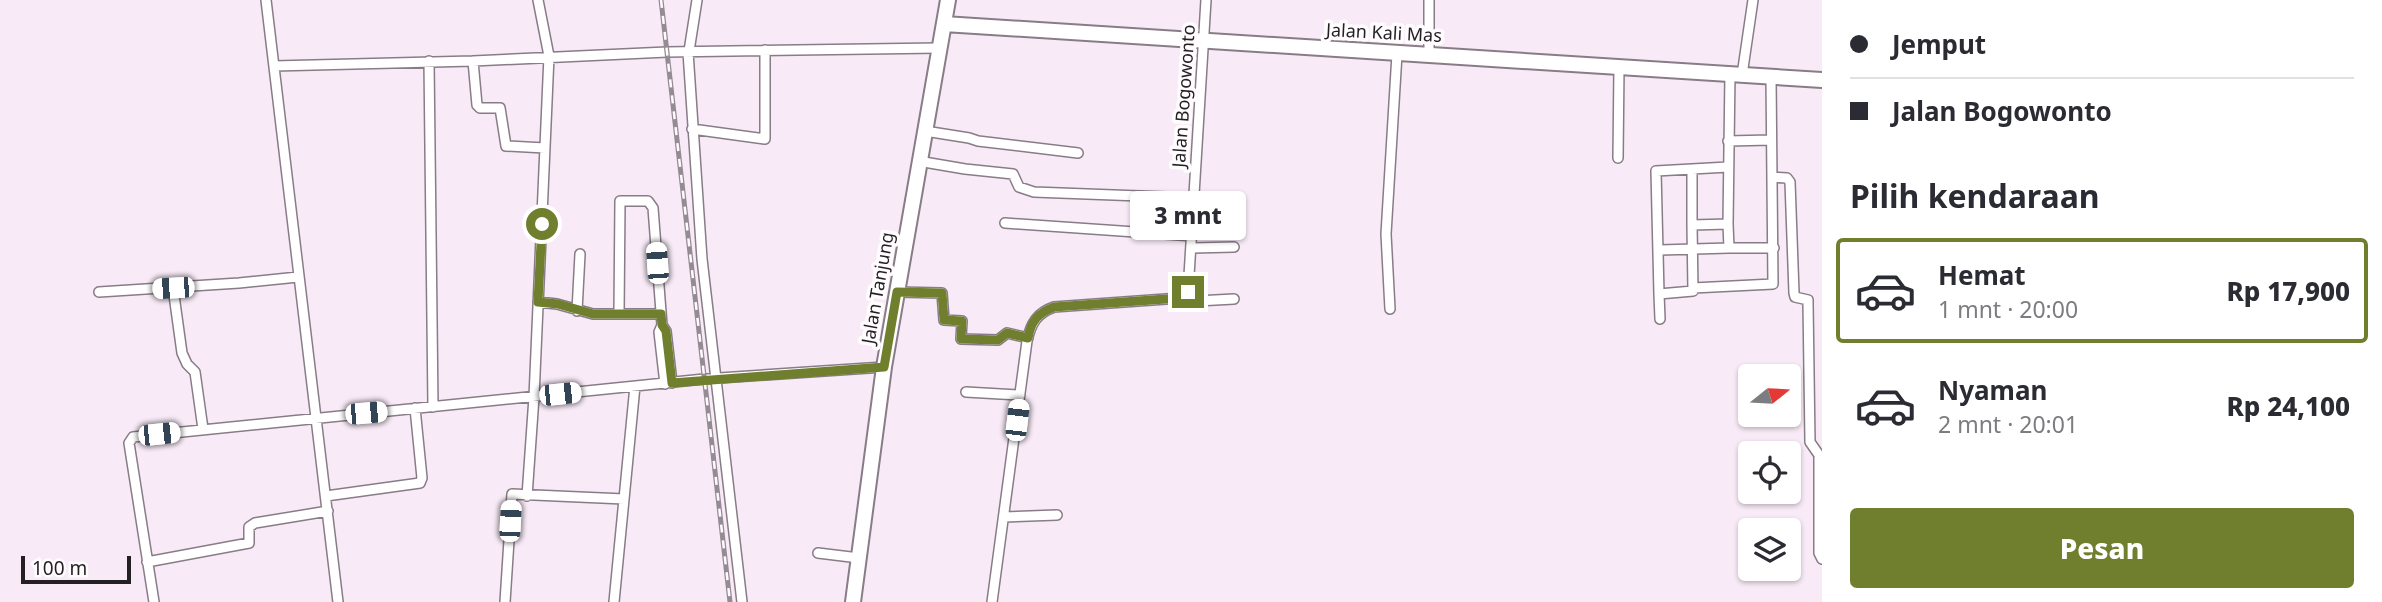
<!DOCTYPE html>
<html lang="id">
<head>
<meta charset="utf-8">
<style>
  :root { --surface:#fff; --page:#f2f2f3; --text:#2b2b33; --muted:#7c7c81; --line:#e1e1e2; --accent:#707f2e }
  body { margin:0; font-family:"Noto Sans",sans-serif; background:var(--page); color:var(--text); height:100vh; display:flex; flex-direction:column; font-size:26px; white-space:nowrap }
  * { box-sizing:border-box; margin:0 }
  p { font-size:23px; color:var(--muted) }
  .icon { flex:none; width:38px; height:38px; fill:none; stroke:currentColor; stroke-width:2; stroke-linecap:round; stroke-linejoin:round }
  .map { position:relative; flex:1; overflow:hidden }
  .panel { display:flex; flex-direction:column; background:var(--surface); width:560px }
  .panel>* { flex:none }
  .banner { display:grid; align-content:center; height:154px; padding:0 28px; background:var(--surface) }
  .needle { width:46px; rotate:72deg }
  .fabs { position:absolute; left:1738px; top:364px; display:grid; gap:14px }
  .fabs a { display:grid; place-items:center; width:63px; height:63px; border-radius:7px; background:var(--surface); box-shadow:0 2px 5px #0004; font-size:35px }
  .scale { position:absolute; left:21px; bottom:18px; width:110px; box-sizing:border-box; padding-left:7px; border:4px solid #231f23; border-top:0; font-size:19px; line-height:24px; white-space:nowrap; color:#231f23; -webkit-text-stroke:5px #fffcfe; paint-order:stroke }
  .end { position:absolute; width:32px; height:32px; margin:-16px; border:9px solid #707f2e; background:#fff; box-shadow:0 0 0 4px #fff }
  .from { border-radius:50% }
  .bubble { position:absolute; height:49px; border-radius:7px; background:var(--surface); box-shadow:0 2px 5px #0004; font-size:23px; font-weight:800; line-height:49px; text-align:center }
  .car { position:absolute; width:21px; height:42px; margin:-21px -10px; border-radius:9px; box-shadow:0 0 5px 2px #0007; background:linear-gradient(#fff 24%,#345 0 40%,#fff 0 76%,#345 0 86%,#fff 0) }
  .banner b { display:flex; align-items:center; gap:24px; height:66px; font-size:26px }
  .banner b+b { border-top:2px solid var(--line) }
  .banner i { width:18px; height:18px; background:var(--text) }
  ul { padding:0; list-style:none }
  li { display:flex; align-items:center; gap:21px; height:105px; margin:0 14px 10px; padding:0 14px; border:4px solid transparent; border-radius:7px }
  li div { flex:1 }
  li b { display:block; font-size:26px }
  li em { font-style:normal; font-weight:800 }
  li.selected { border-color:var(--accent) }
  li>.icon { width:63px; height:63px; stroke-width:1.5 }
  h2 { padding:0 28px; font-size:32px; line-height:84px }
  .button { display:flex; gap:14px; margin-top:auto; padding:14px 28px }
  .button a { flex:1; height:80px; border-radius:7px; background:var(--accent); color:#fff; font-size:28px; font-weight:800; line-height:80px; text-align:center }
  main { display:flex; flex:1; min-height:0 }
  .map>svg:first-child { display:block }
</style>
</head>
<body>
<main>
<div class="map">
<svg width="1822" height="602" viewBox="0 0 1822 602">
  <rect width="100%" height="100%" fill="#f8ebf7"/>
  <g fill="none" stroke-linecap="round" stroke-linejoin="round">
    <defs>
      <path id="minor" d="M266,0L338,602
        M1429,0V55
        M689,51L697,0
        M688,52L702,259L742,602
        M429,61L433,407
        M473,61L477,105L480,108H500L506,146L545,148
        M274,66L473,61L667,52L939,48
        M1742,75L1753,0
        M692,129L765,139V50
        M925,131L969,138L978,141L1078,153
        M1728,141L1771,140
        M1618,158L1619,67
        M918,161L965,169L1013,174L1019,187L1034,192L1193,198
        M1728,167L1656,171L1659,294L1693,291L1692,225L1728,224L1730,73
        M1692,169V225
        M1772,177L1787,178L1790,182L1794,293L1795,297L1808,300V303L1810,442L1819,455V553L1822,559
        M1005,223L1193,236
        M1728,224L1729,248H1774
        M1192,248L1234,247
        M1660,250L1729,248
        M173,288L182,353L187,364L195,372L203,429
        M1693,288L1773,284L1771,77
        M99,292L239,283L298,277
        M896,292L942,293L944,320L962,321L961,339L998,340L1007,333L1028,338
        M1659,294L1660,319
        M1185,296L1197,301L1234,299
        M538,302L557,304L593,314H661
        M1390,309L1386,234L1397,54
        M577,311L580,254
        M619,314L620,201H648L653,208L662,325L659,332L665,384
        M662,325L666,331L672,383
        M966,392L1020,395
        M326,496L420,483L422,478L415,408
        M527,496L534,397L549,56L538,0
        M1004,517L1057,515
        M818,553L859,558
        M147,562L249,543V527L255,523L328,511
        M154,602L129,443L133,437L704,379L884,367
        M505,602L512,494L624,499
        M614,602L635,386
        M992,602L1027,341C1031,323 1037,313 1054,307L1180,298L1188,292L1206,0"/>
      <path id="primary" d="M944,24L1822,80
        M853,602L884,367L948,0"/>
    </defs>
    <use href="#minor" stroke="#887c86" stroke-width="12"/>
    <use href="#primary" stroke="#887c86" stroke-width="18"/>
    <use href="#minor" stroke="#fff" stroke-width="9"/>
    <use href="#primary" stroke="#fff" stroke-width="14"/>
    <defs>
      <path id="rail" d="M661,0L730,602"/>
    </defs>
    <use href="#rail" stroke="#948b94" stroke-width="5"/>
    <use href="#rail" stroke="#fffcfe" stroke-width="2.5" stroke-dasharray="8" stroke-linecap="butt"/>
  </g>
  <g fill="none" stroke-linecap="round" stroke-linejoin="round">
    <path stroke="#707f2e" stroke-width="9" d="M542,224L538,302L558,304L593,314H661L662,325L666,331L672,383L884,367L897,292L942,293L944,320L962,321L961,339L998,340L1007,333L1028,338C1031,321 1038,313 1054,307L1180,298L1188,292"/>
  </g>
  <g text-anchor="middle" stroke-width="7" stroke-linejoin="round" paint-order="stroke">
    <g font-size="18" fill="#231f23" stroke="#fffcfe">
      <text transform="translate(1384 33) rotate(3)" y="6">Jalan Kali Mas</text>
      <text transform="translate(1184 96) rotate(-86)" y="6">Jalan Bogowonto</text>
      <text transform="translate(878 288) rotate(-80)" y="6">Jalan Tanjung</text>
    </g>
  </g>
</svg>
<div class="fabs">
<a><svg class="needle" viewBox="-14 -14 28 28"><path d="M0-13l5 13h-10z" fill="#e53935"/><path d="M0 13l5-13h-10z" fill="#7c7c81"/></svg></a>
<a><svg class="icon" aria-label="locate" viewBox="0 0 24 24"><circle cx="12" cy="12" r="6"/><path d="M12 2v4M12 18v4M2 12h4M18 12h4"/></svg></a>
<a><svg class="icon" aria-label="layers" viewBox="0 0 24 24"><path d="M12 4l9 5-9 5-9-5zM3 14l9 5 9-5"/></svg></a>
</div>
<div class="scale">100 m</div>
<i class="end from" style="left:542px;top:224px"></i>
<i class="end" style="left:1188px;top:292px"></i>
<div class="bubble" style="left:1130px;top:191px;width:116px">3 mnt</div>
<i class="car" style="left:657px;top:263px;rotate:356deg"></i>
<i class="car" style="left:173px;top:288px;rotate:267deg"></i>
<i class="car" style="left:560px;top:394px;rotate:84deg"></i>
<i class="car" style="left:366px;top:413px;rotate:85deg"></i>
<i class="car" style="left:1017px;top:420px;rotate:7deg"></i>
<i class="car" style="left:159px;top:434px;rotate:84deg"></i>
<i class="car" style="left:510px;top:521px;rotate:3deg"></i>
</div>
<section class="panel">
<div class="banner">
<b><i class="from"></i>Jemput</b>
<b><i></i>Jalan Bogowonto</b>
</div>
<h2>Pilih kendaraan</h2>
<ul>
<li class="selected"><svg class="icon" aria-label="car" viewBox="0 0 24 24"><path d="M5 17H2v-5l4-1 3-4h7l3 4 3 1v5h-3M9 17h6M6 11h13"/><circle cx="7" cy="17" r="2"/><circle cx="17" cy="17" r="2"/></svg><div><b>Hemat</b><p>1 mnt · 20:00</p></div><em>Rp 17,900</em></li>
<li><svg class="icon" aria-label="car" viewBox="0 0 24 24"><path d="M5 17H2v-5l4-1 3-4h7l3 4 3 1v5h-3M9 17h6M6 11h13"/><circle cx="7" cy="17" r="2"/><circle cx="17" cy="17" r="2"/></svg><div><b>Nyaman</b><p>2 mnt · 20:01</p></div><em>Rp 24,100</em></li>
</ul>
<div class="button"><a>Pesan</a></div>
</section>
</main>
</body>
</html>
